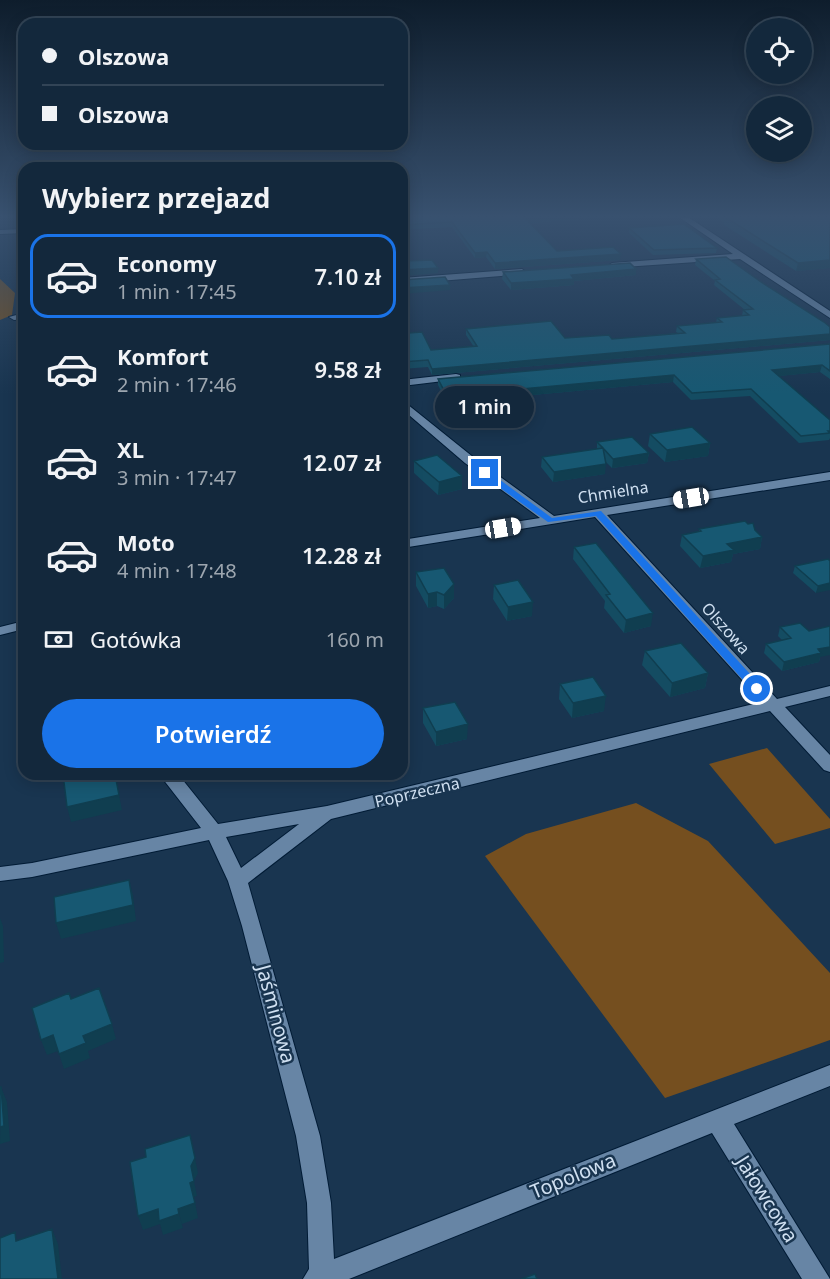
<!DOCTYPE html>
<html lang="pl">
<head>
<meta charset="utf-8">
<style>
  :root { --surface:#13283c; --page:#203447; --text:#f1f3f6; --muted:#9da6af; --line:#324456; --accent:#1a73e8 }
  body { margin:0; font-family:"Noto Sans",sans-serif; background:var(--page); color:var(--text); height:100vh; display:flex; flex-direction:column; font-size:22px; white-space:nowrap }
  * { box-sizing:border-box; margin:0 }
  p { font-size:20px; color:var(--muted) }
  .icon { flex:none; width:33px; height:33px; fill:none; stroke:currentColor; stroke-width:2; stroke-linecap:round; stroke-linejoin:round }
  .map { position:relative; flex:1; overflow:hidden }
  .drawer { position:absolute; left:18px; top:162px; width:390px; height:618px; display:flex; flex-direction:column; background:var(--surface); border-radius:18px; box-shadow:0 3px 15px #0003,0 0 0 2px var(--line) }
  .drawer>* { flex:none }
  .banner { position:absolute; left:18px; top:18px; width:390px; height:132px; border-radius:18px; box-shadow:0 3px 15px #0003,0 0 0 2px var(--line); display:grid; align-content:center; height:132px; padding:0 24px; background:var(--surface) }
  .controls { position:absolute; left:746px; top:18px; display:grid; gap:12px }
  .controls a { display:grid; place-items:center; width:66px; height:66px; border-radius:50%; background:var(--surface); box-shadow:0 3px 15px #0003,0 0 0 2px var(--line); font-size:30px }
  .end { position:absolute; width:27px; height:27px; margin:-14px; border:8px solid #1a73e8; background:#fff; box-shadow:0 0 0 3px #fff }
  .from { border-radius:50% }
  .bubble { position:absolute; height:42px; border-radius:21px; background:var(--surface); box-shadow:0 3px 15px #0003,0 0 0 2px var(--line); font-size:20px; font-weight:600; line-height:42px; text-align:center }
  .car { position:absolute; width:18px; height:36px; margin:-18px -9px; border-radius:8px; box-shadow:0 0 4px 2px #0007; background:linear-gradient(#fff 24%,#345 0 40%,#fff 0 76%,#345 0 86%,#fff 0) }
  .banner b { display:flex; align-items:center; gap:21px; height:57px; font-size:22px }
  .banner b+b { border-top:2px solid var(--line) }
  .banner i { width:15px; height:15px; background:var(--text) }
  ul { padding:0; list-style:none }
  li { display:flex; align-items:center; gap:18px; height:84px; margin:0 12px 9px; padding:0 12px; border:3px solid transparent; border-radius:18px }
  li div { flex:1 }
  li b { display:block; font-size:22px }
  li em { font-style:normal; font-weight:600 }
  li.current { border-color:var(--accent) }
  li>.icon { width:54px; height:54px; stroke-width:1.5 }
  h2 { padding:0 24px; font-size:27px; line-height:72px }
  .pay { display:flex; align-items:center; gap:15px; height:66px; padding:0 24px; font-size:22px }
  .pay p { margin-inline-start:auto }
  .action { display:flex; gap:12px; margin-top:auto; padding:12px 24px }
  .action a { flex:1; height:69px; border-radius:36px; background:var(--accent); color:#fff; font-size:24px; font-weight:600; line-height:69px; text-align:center }
  .map>svg:first-child { display:block }
</style>
</head>
<body>
<div class="map">
<svg width="830" height="1279" viewBox="0 0 830 1279">
  <rect width="100%" height="100%" fill="#193550"/>
  <path fill="#754f1f" d="M0,279L15,293L12,315L0,320Z
    M767,748L830,819V828L775,844L709,764Z
    M636,803L708,841L830,973V1040L665,1098L485,856L526,834Z"/>
  <g fill="none" stroke-linecap="round" stroke-linejoin="round">
    <defs>
      <path id="minor" d="M676,215H685L830,311V318L740,259L609,268L608,266L612,263L733,254Z
        M24,229V233L0,234V230Z
        M522,269L526,272L525,274L402,284V278Z
        M24,313V319L14,320L9,317Z
        M456,374L460,375V379L402,386V380Z
        M402,400L473,457L554,516L830,472V480L607,515L777,699L830,686V696L785,707L830,755V772L824,770L770,711L331,819L248,883L320,1136L331,1203L334,1259L830,1065V1086L734,1124L830,1279H802L712,1133L349,1279H303L309,1269L307,1203L296,1136L242,926L228,881L209,840L32,877L0,881V867L32,863L201,828L159,774H178L218,824L327,806L762,702L595,517L402,548V540L540,518L465,463L402,409ZM299,824L241,868L226,837Z
        M24,621V629L0,635V627Z"/>
    </defs>
    <use href="#minor" stroke="#011b35" stroke-width="2"/>
    <use href="#minor" fill="#6785a5" fill-rule="evenodd"/>
  </g>
  <path fill="#144c62" d="M402,215H608V217L530,223L557,251L620,260L495,269L486,257L475,258L452,227L402,230Z
    M711,215H830V268L796,271L724,225V222Z
    M629,228L717,248L716,253L653,255L629,233Z
    M696,259L761,282L830,327V340L432,375L428,367L402,369V319L409,333L431,350L474,347L466,335V329L565,338L612,339L678,333L676,332L677,326L716,323L717,318L742,316L743,310H745L714,285L715,281L695,265Z
    M503,272L636,275L574,281V285L511,290L502,279Z
    M830,344V379L820,372L778,376L830,420V438L829,440L799,443L750,396L691,400L673,382L447,403L438,385V379Z
    M650,434L710,443L708,456L665,462L648,446Z
    M597,442L649,453L647,463L612,468L605,461V474L553,482L541,467L542,457L597,449Z
    M414,461L462,476V489L438,495L414,473Z
    M699,529L755,530L762,537L760,549L733,554L731,562L700,568L680,546L682,535L699,532Z
    M574,547L651,626L624,633L604,608L605,601L573,559Z
    M828,559L816,593L793,573L795,566Z
    M416,572L454,598L444,609L437,606L428,608L416,586Z
    M494,585L532,616L507,621L493,599Z
    M780,627L820,657L819,662L782,671L764,653L766,644L782,640L778,636Z
    M645,651L708,673L705,688L670,697L642,665Z
    M560,684L604,711L572,718L559,699Z
    M423,708L467,739L436,746L423,723Z"/>
  <path fill="#103e50" d="M569,215H608V217L525,223V218Z
    M487,252L486,257L475,258V253Z
    M621,254L620,260L495,269V263Z
    M830,260V268L796,271L798,263Z
    M438,268V273L402,276V270Z
    M636,269V275L574,281V285L511,290V283L571,275Z
    M450,285V290L402,294V288Z
    M830,334V340L432,375V369Z
    M822,365L820,372L770,377L772,370Z
    M674,375L673,382L447,403V396Z
    M710,443L708,456L665,462L667,450Z
    M649,453L647,463L612,468L613,459Z
    M606,464L605,474L553,482L554,472Z
    M462,476V489L438,495L439,482Z
    M762,537L760,549L733,554L731,562L700,568L703,556L727,544Z
    M830,583V590L816,593L818,586Z
    M454,584V598L444,609V595Z
    M437,592V606L428,608V594Z
    M533,602L532,616L507,621L508,607Z
    M653,613L651,626L624,633L626,620Z
    M830,647V655L820,657L819,662L782,671L784,662L818,649Z
    M708,673L705,688L670,697L672,683Z
    M24,676V684H22L20,677Z
    M606,696L604,711L572,718L573,703Z
    M468,724L467,739L436,746V732Z
    M115,774L122,810L71,822L67,807Z
    M242,774H251L242,776Z
    M129,880L133,895L136,921L61,939L56,923Z
    M0,918L3,926L4,962L0,963Z
    M112,1024L116,1039L88,1051L90,1058L64,1069L59,1054L83,1036Z
    M53,1035L58,1051L47,1055L41,1040Z
    M1,1087L7,1102L10,1141L0,1144Z
    M190,1135L198,1173L194,1181L197,1196L194,1197L198,1218L182,1224L178,1209L190,1183L191,1166Z
    M158,1209L179,1214L183,1228L163,1235L160,1224L143,1230L138,1216Z
    M52,1229L58,1244L62,1279H58Z"/>
  <path fill="#175872" stroke="#103e50" stroke-width="1.5" d="M402,215H569L525,218L557,251L613,247L621,254L495,263L487,252L475,253L452,222L402,225Z
    M727,215H830V260L798,263L725,217H730Z
    M684,224L717,248L654,250L629,228Z
    M402,255L406,261L432,260L438,268L402,270Z
    M726,257L761,282L824,322L830,327V334L432,369L428,360L402,362V319L409,333L422,332L431,350L477,346L466,329L551,321L565,338L609,335L612,339L685,333L677,326L722,322L717,318L749,315L743,310L753,309L715,280L720,279L696,259Z
    M630,263L636,269L571,275L574,279L511,283L503,272Z
    M445,277L450,285L402,288V280Z
    M830,344V371L822,365L772,370L830,420V431H828L830,433L801,436L751,389L692,393L674,375L447,396L438,379Z
    M692,427L710,443L667,450L650,434Z
    M632,437L649,453L613,459L603,448L606,464L554,472L542,457L603,448L597,442Z
    M437,455L462,476L439,482L414,461Z
    M745,521L748,524L753,523L755,530L762,537L727,544L734,550L703,556L682,535L701,531L699,529Z
    M596,543L653,613L626,620L606,595L610,594L574,547Z
    M828,559L830,561V583L818,586L795,566Z
    M444,568L454,584L444,595L437,592L428,594L416,572Z
    M518,580L533,602L508,607L494,585Z
    M800,623L809,631L830,626V647L818,649L821,653L784,662L766,644L791,638L780,627Z
    M681,643L708,673L672,683L645,651Z
    M24,651V676L20,677L17,653Z
    M593,677L606,696L573,703L560,684Z
    M455,702L468,724L436,732L423,708Z
    M63,774H115L119,795L67,807Z
    M129,880L133,905L56,923L54,897Z
    M99,988L112,1024L83,1036L86,1043L59,1054L53,1035L41,1040L32,1008L69,993L71,999Z
    M0,1087H1L4,1126L0,1127Z
    M190,1135L195,1158L191,1166L194,1181L190,1183L195,1203L178,1209L179,1214L159,1221L158,1209L138,1216L130,1162L146,1157L145,1149Z
    M52,1229L58,1279H0V1238L15,1232L16,1241Z
    M535,1274L537,1279H521Z"/>
  <linearGradient id="sky" x2="0" y2="1"><stop stop-color="#0e1d2c"/><stop offset="0.55" stop-color="#38516f"/><stop offset="1" stop-color="#38516f" stop-opacity="0"/></linearGradient>
  <rect width="830" height="394" fill="url(#sky)"/>
  <path fill="#1a73e8" d="M482,471H488L552,518L601,511L761,686V691H753L596,516L548,522L482,475Z"/>
  <g text-anchor="middle" stroke-width="5" stroke-linejoin="round" paint-order="stroke">
    <g font-size="16" fill="#d0e0f1" stroke="#193550">
      <text transform="translate(613 492) rotate(-9)" y="6">Chmielna</text>
      <text transform="translate(726 628) rotate(48)" y="6">Olszowa</text>
      <text transform="translate(417 792) rotate(-13)" y="6">Poprzeczna</text>
    </g>
    <g font-size="20" fill="#d0e0f1" stroke="#193550">
      <text transform="translate(276 1014) rotate(75)" y="7">Jaśminowa</text>
      <text transform="translate(573 1176) rotate(-22)" y="7">Topolowa</text>
      <text transform="translate(767 1199) rotate(58)" y="7">Jałowcowa</text>
    </g>
  </g>
</svg>
<div class="controls">
<a><svg class="icon" aria-label="locate" viewBox="0 0 24 24"><circle cx="12" cy="12" r="6"/><path d="M12 2v4M12 18v4M2 12h4M18 12h4"/></svg></a>
<a><svg class="icon" aria-label="layers" viewBox="0 0 24 24"><path d="M12 4l9 5-9 5-9-5zM3 14l9 5 9-5"/></svg></a>
</div>
<i class="end from" style="left:757px;top:689px"></i>
<i class="end" style="left:485px;top:473px"></i>
<div class="bubble" style="left:435px;top:386px;width:99px">1 min</div>
<i class="car" style="left:691px;top:498px;rotate:261deg"></i>
<i class="car" style="left:503px;top:528px;rotate:81deg"></i>
<div class="banner">
<b><i class="from"></i>Olszowa</b>
<b><i></i>Olszowa</b>
</div>
<section class="drawer">
<h2>Wybierz przejazd</h2>
<ul>
<li class="current"><svg class="icon" aria-label="car" viewBox="0 0 24 24"><path d="M5 17H2v-5l4-1 3-4h7l3 4 3 1v5h-3M9 17h6M6 11h13"/><circle cx="7" cy="17" r="2"/><circle cx="17" cy="17" r="2"/></svg><div><b>Economy</b><p>1 min · 17:45</p></div><em>7.10 zł</em></li>
<li><svg class="icon" aria-label="car" viewBox="0 0 24 24"><path d="M5 17H2v-5l4-1 3-4h7l3 4 3 1v5h-3M9 17h6M6 11h13"/><circle cx="7" cy="17" r="2"/><circle cx="17" cy="17" r="2"/></svg><div><b>Komfort</b><p>2 min · 17:46</p></div><em>9.58 zł</em></li>
<li><svg class="icon" aria-label="car" viewBox="0 0 24 24"><path d="M5 17H2v-5l4-1 3-4h7l3 4 3 1v5h-3M9 17h6M6 11h13"/><circle cx="7" cy="17" r="2"/><circle cx="17" cy="17" r="2"/></svg><div><b>XL</b><p>3 min · 17:47</p></div><em>12.07 zł</em></li>
<li><svg class="icon" aria-label="car" viewBox="0 0 24 24"><path d="M5 17H2v-5l4-1 3-4h7l3 4 3 1v5h-3M9 17h6M6 11h13"/><circle cx="7" cy="17" r="2"/><circle cx="17" cy="17" r="2"/></svg><div><b>Moto</b><p>4 min · 17:48</p></div><em>12.28 zł</em></li>
</ul>
<div class="pay"><svg class="icon" aria-label="cash" viewBox="0 0 24 24"><path d="M3 7h18v10H3z"/><circle cx="12" cy="12" r="2"/></svg>Gotówka<p>160 m</p></div>
<div class="action"><a>Potwierdź</a></div>
</section>
</div>
</body>
</html>
